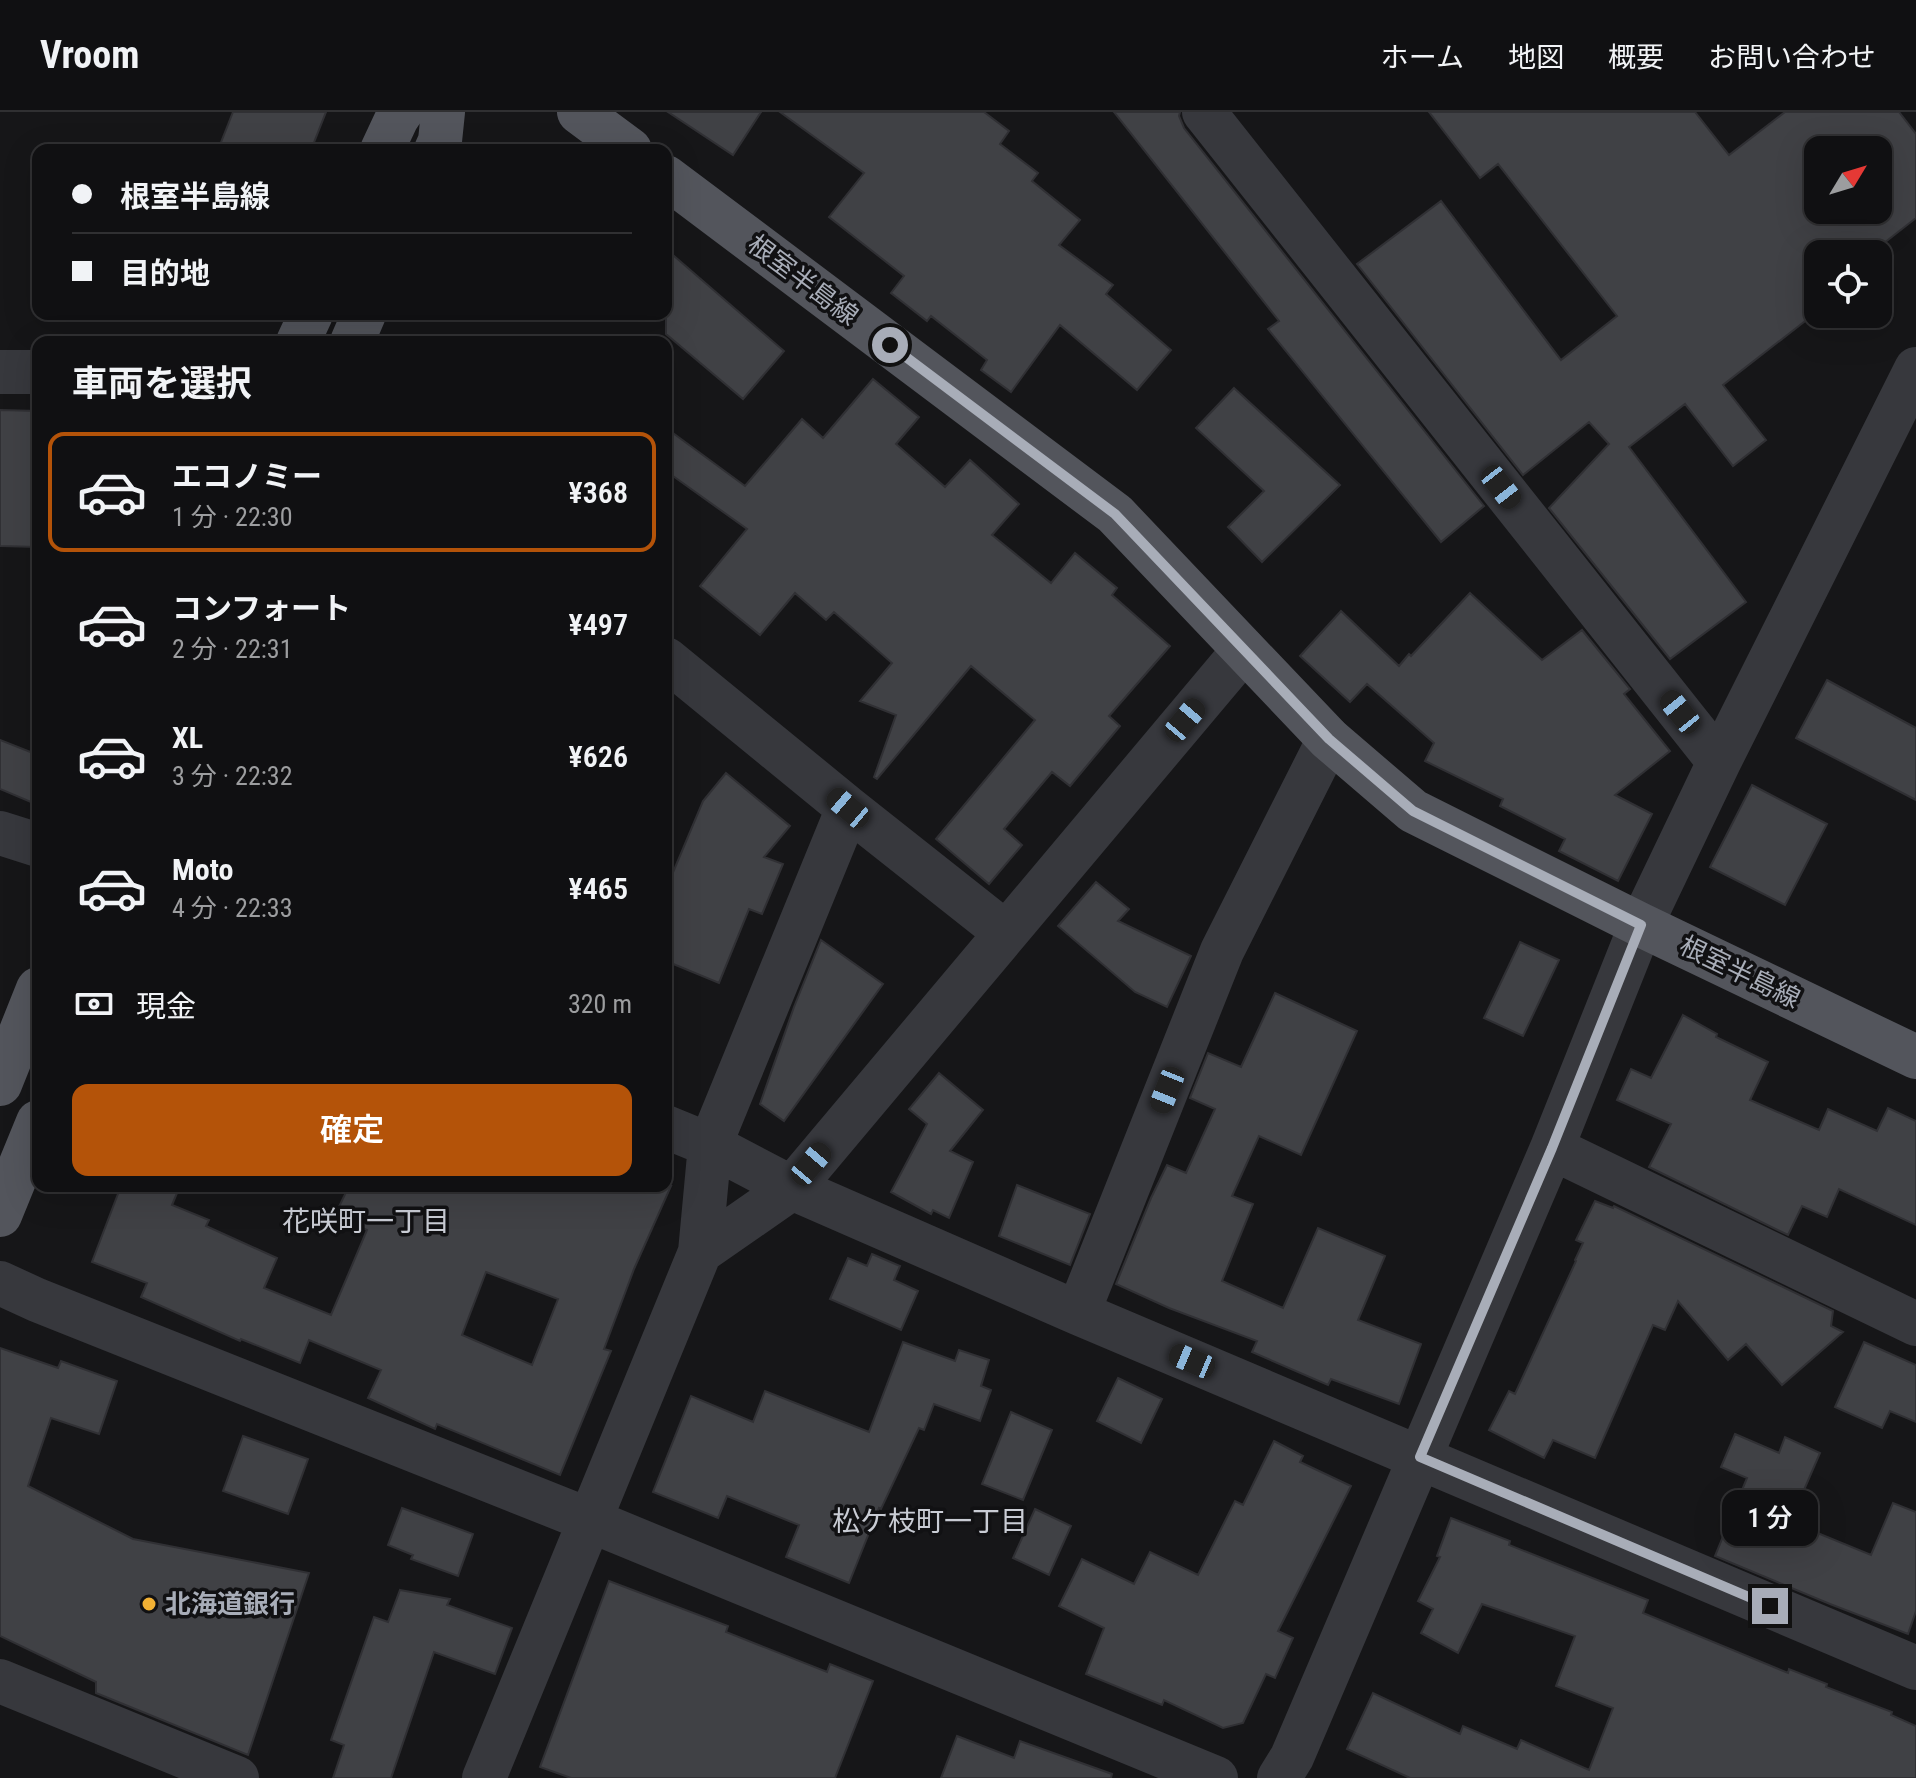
<!DOCTYPE html>
<html lang="ja">
<head>
<meta charset="utf-8">
<style>
  :root { --surface:#101012; --page:#19191b; --text:#f1f3f6; --muted:#9c9d9f; --line:#303032; --accent:#b45309 }
  body { margin:0; font-family:"Roboto Condensed","Noto Sans JP",sans-serif; background:var(--page); color:var(--text); height:100vh; display:flex; flex-direction:column; font-size:30px; white-space:nowrap }
  * { box-sizing:border-box; margin:0 }
  p { font-size:26px; color:var(--muted) }
  .icon { flex:none; width:44px; height:44px; fill:none; stroke:currentColor; stroke-width:2; stroke-linecap:round; stroke-linejoin:round }
  .map { position:relative; flex:1; overflow:hidden }
  .side { position:absolute; left:32px; top:224px; width:640px; height:856px; display:flex; flex-direction:column; background:var(--surface); border-radius:16px; box-shadow:0 8px 32px #0002,0 0 0 2px var(--line) }
  .side>* { flex:none }
  .top-card { position:absolute; left:32px; top:32px; width:640px; height:176px; border-radius:16px; box-shadow:0 8px 32px #0002,0 0 0 2px var(--line); display:grid; align-content:center; height:176px; padding:0 40px; background:var(--surface) }
  .needle { width:52px; rotate:52deg }
  .buttons { position:absolute; left:1804px; top:24px; display:grid; gap:16px }
  .buttons a { display:grid; place-items:center; width:88px; height:88px; border-radius:16px; background:var(--surface); box-shadow:0 8px 32px #0002,0 0 0 2px var(--line); font-size:40px }
  .end { position:absolute; width:36px; height:36px; margin:-18px; border:10px solid #a8adb8; background:#111; box-shadow:0 0 0 4px #111 }
  .from { border-radius:50% }
  .bubble { position:absolute; height:56px; border-radius:16px; background:var(--surface); box-shadow:0 8px 32px #0002,0 0 0 2px var(--line); font-size:26px; font-weight:600; line-height:56px; text-align:center }
  .car { position:absolute; width:24px; height:48px; margin:-24px -12px; border-radius:10px; box-shadow:0 0 6px 2px #0007; background:linear-gradient(#222 24%,#8ab4d8 0 40%,#222 0 76%,#8ab4d8 0 86%,#222 0) }
  .top-card b { display:flex; align-items:center; gap:28px; height:76px; font-size:30px }
  .top-card b+b { border-top:2px solid var(--line) }
  .top-card i { width:20px; height:20px; background:var(--text) }
  ul { padding:0; list-style:none }
  li { display:flex; align-items:center; gap:24px; height:120px; margin:0 16px 12px; padding:0 24px; border:4px solid transparent; border-radius:16px }
  li div { flex:1 }
  li b { display:block; font-size:30px }
  li em { font-style:normal; font-weight:600 }
  li.active { border-color:var(--accent) }
  li>.icon { width:72px; height:72px; stroke-width:1.5 }
  h2 { padding:0 40px; font-size:36px; line-height:96px }
  .pay { display:flex; align-items:center; gap:20px; height:88px; padding:0 40px; font-size:30px }
  .pay p { margin-inline-start:auto }
  .cta { display:flex; gap:16px; margin-top:auto; padding:16px 40px }
  .cta a { flex:1; height:92px; border-radius:16px; background:var(--accent); color:#fff; font-size:32px; font-weight:600; line-height:92px; text-align:center }
  header { display:flex; align-items:center; gap:48px; box-sizing:border-box; height:112px; padding:0 40px; background:var(--surface); border-bottom:2px solid var(--line) }
  header strong { font-size:38px }
  nav { display:flex; gap:44px; margin-inline-start:auto; font-size:28px }
  .map>svg:first-child { display:block }
</style>
</head>
<body>
<header>
<strong>Vroom</strong>
<nav><a>ホーム</a><a>地図</a><a>概要</a><a>お問い合わせ</a></nav>
</header>
<div class="map">
<svg width="1916" height="1666" viewBox="0 0 1916 1666">
  <rect width="100%" height="100%" fill="#161618"/>
  <path fill="#404145" stroke="#303034" stroke-width="2" fill-rule="evenodd" d="M233,0H326L311,38H218Z
    M668,0H761L733,43Z
    M780,0H984L1009,19L1000,32L1038,61L1032,69L1080,108L1059,133L1113,173L1106,182L1171,238L1137,278L1060,213L1011,280L981,258L987,248L931,204L927,209L891,181L904,164L829,105L864,61Z
    M1114,0H1180L1179,4L1184,16L1484,394L1441,430L1268,217L1279,209Z
    M1429,0H1695L1729,43L1785,0H1899L1916,22V106L1870,142H1818V199L1723,273L1766,328L1733,354L1685,292L1629,335L1746,490L1670,547L1549,396L1609,332L1589,310L1523,363L1357,152L1441,89L1561,248L1617,204L1498,52L1480,66ZM1818,38H1878V98H1818Z
    M666,137L784,239L743,287L666,222Z
    M873,267L919,305L896,332L945,375L970,348L1019,392L992,423L1051,471L1075,441L1117,476L1112,483L1170,534L1109,604L1120,614L1070,674L1052,660L1004,717L1022,733L989,772L936,727L1035,608L971,554L877,667L874,665L896,603L860,589L892,551L834,500L826,508L795,481L760,523L700,474L747,417L666,359V316L745,374L802,307L823,326Z
    M1234,276L1340,373L1262,450L1228,415L1264,379L1196,316Z
    M0,298L38,299V435L0,434Z
    M1470,481L1542,548L1582,518L1630,577L1624,582L1670,639L1615,683L1652,702L1618,769L1559,739L1565,727L1500,694L1503,687L1425,649L1434,631L1367,572L1350,590L1300,544L1341,499L1399,554L1409,542L1411,544Z
    M1827,568L1916,616V688L1796,626Z
    M0,628L38,643V693L0,677Z
    M726,661L790,714L764,745L783,752L762,802L749,797L719,871L666,849V777L703,689Z
    M1752,673L1827,712L1785,793L1710,755Z
    M1096,770L1129,797L1118,809L1191,844L1167,895L1135,880L1058,814Z
    M821,828L883,872L784,1009L760,992L794,895Z
    M1520,830L1559,848L1523,924L1484,906Z
    M1275,881L1357,919L1301,1043L1259,1024L1232,1084L1253,1092L1222,1169L1283,1196L1318,1116L1385,1144L1358,1208L1421,1232L1399,1292L1331,1267L1328,1273L1252,1240L1257,1229L1169,1196L1116,1172L1151,1086L1167,1053L1186,1061L1215,997L1190,986L1208,941L1241,955Z
    M1683,903L1717,922L1716,925L1768,950L1750,988L1819,1018L1828,997L1877,1019L1888,996L1916,1009V1113L1839,1077L1827,1105L1802,1094L1788,1123L1649,1055L1671,1012L1617,988L1631,957L1651,966Z
    M939,961L983,998L950,1039L973,1050L949,1106L933,1098L931,1102L891,1080L927,1012L909,997Z
    M1017,1073L1090,1102L1070,1153L999,1124Z
    M121,1074H180L172,1093L209,1108L206,1114L277,1146L264,1176L331,1203L367,1118L335,1103L349,1074H671L634,1157L604,1237L611,1239L560,1363L437,1312L435,1317L368,1286L381,1258L309,1228L300,1251L241,1227L240,1229L141,1185L147,1171L92,1150ZM486,1160L558,1187L532,1253L462,1223Z
    M1595,1089L1613,1096L1614,1094L1833,1199L1831,1214L1843,1220L1782,1273L1746,1232L1728,1248L1678,1189L1665,1218L1653,1213L1595,1346L1553,1328L1544,1346L1489,1318L1509,1279L1515,1282L1576,1149L1575,1148L1583,1131L1576,1128Z
    M872,1142L900,1154L894,1168L918,1179L901,1218L830,1187L848,1146L867,1154Z
    M903,1230L955,1249L959,1238L989,1248L981,1274L991,1278L980,1309L934,1292L924,1318L919,1316L881,1397L879,1396L849,1471L786,1445L799,1413L727,1384L718,1406L653,1380L691,1284L753,1310L765,1279L869,1320Z
    M1864,1230L1916,1253V1310L1890,1299L1882,1316L1835,1295Z
    M0,1236L58,1256L61,1249L117,1269L99,1322L51,1306L28,1374L133,1427L309,1461L248,1643L96,1581V1570L0,1524Z
    M1118,1266L1162,1287L1141,1331L1097,1309Z
    M1011,1300L1052,1318L1023,1388L982,1372Z
    M1735,1322L1779,1341L1785,1325L1820,1341L1791,1408L1798,1411V1413L1871,1443L1893,1391L1916,1400V1499L1908,1522L1830,1492L1715,1444L1747,1366L1721,1355Z
    M243,1324L308,1347L288,1402L223,1379Z
    M1274,1329L1303,1344L1300,1350L1351,1374L1278,1519L1293,1526L1275,1566L1266,1562L1243,1611L1223,1616L1164,1588L1162,1593L1086,1562L1104,1516L1059,1494L1082,1447L1134,1472L1150,1440L1198,1463L1235,1389L1243,1393Z
    M402,1396L473,1422L458,1464L411,1447L413,1443L388,1433Z
    M1035,1397L1071,1414L1049,1463L1013,1446Z
    M1451,1406L1510,1429L1509,1433L1648,1488L1643,1501L1788,1561L1789,1557L1827,1572L1826,1575L1892,1600L1891,1603L1916,1614V1666H1410L1347,1637L1373,1581L1460,1622L1463,1614L1517,1637L1521,1628L1589,1658L1613,1596L1556,1574L1575,1524L1482,1492L1458,1541L1421,1521L1433,1497L1418,1489L1440,1445L1437,1444Z
    M609,1469L728,1514L726,1520L827,1560L830,1552L873,1569L835,1666H571L540,1655Z
    M400,1478L450,1487L447,1493L512,1516L495,1562L434,1540L391,1666H333L344,1633L331,1628L374,1505L388,1510Z
    M957,1624L1014,1646L1020,1629L1112,1662L1111,1666H941Z"/>
  <g fill="none" stroke-linecap="round" stroke-linejoin="round">
    <path stroke="#37383d" stroke-width="44" d="M1204,0L1719,650
      M0,260H38
      M666,547L848,696L1006,821
      M0,721L38,733
      M666,1015L710,1033L792,1076L1078,1201L1916,1556
      M1552,1036L1916,1212
      M700,1140L710,1033L848,696
      M0,1171L37,1188L589,1408L1216,1666
      M1078,1201L1222,839L1329,627
      M0,1569L237,1666
      M484,1666L700,1140L792,1076L1244,538
      M1279,1666L1292,1645L1552,1036L1641,813L1719,650L1916,257"/>
    <path stroke="#53555c" stroke-width="44" d="M579,0L630,38
      M382,38L397,6L401,0
      M436,38L440,29L443,0
      M666,65L1115,402L1329,627L1413,699L1641,813L1916,945
      M298,230L311,202
      M352,230L364,202
      M0,972L38,877
      M0,1103L38,1010"/>
  </g>
  <g fill="none" stroke-linecap="round" stroke-linejoin="round">
    <path stroke="#a8adb8" stroke-width="10" d="M890,233L1115,402L1329,627L1413,699L1641,813L1552,1036L1420,1345L1770,1494"/>
  </g>
  <circle fill="#f2b134" stroke="#111113" stroke-width="3" cx="149" cy="1492" r="8"/>
  <g text-anchor="middle" stroke-width="7" stroke-linejoin="round" paint-order="stroke">
    <g font-size="26" fill="#a8adb8" stroke="#111113">
      <text transform="translate(803 168) rotate(37)" y="9">根室半島線</text>
      <text transform="translate(1740 860) rotate(26)" y="9">根室半島線</text>
    </g>
    <g font-size="26" font-weight="bold" fill="#a8adb8" stroke="#111113" text-anchor="start">
      <text x="165" y="1501">北海道銀行</text>
    </g>
    <g font-size="28" fill="#c9ccd4" stroke="#111113">
      <text x="366" y="1119">花咲町一丁目</text>
      <text x="930" y="1419">松ケ枝町一丁目</text>
    </g>
  </g>
</svg>
<div class="buttons">
<a><svg class="needle" viewBox="-14 -14 28 28"><path d="M0-13l5 13h-10z" fill="#e53935"/><path d="M0 13l5-13h-10z" fill="#9c9d9f"/></svg></a>
<a><svg class="icon" aria-label="locate" viewBox="0 0 24 24"><circle cx="12" cy="12" r="6"/><path d="M12 2v4M12 18v4M2 12h4M18 12h4"/></svg></a>
</div>
<i class="end from" style="left:890px;top:233px"></i>
<i class="end" style="left:1770px;top:1494px"></i>
<div class="bubble" style="left:1722px;top:1378px;width:96px">1 分</div>
<i class="car" style="left:1501px;top:375px;rotate:142deg"></i>
<i class="car" style="left:1680px;top:600px;rotate:321deg"></i>
<i class="car" style="left:1185px;top:608px;rotate:40deg"></i>
<i class="car" style="left:848px;top:696px;rotate:310deg"></i>
<i class="car" style="left:1167px;top:978px;rotate:202deg"></i>
<i class="car" style="left:811px;top:1052px;rotate:40deg"></i>
<i class="car" style="left:1192px;top:1249px;rotate:293deg"></i>
<div class="top-card">
<b><i class="from"></i>根室半島線</b>
<b><i></i>目的地</b>
</div>
<section class="side">
<h2>車両を選択</h2>
<ul>
<li class="active"><svg class="icon" aria-label="car" viewBox="0 0 24 24"><path d="M5 17H2v-5l4-1 3-4h7l3 4 3 1v5h-3M9 17h6M6 11h13"/><circle cx="7" cy="17" r="2"/><circle cx="17" cy="17" r="2"/></svg><div><b>エコノミー</b><p>1 分 · 22:30</p></div><em>¥368</em></li>
<li><svg class="icon" aria-label="car" viewBox="0 0 24 24"><path d="M5 17H2v-5l4-1 3-4h7l3 4 3 1v5h-3M9 17h6M6 11h13"/><circle cx="7" cy="17" r="2"/><circle cx="17" cy="17" r="2"/></svg><div><b>コンフォート</b><p>2 分 · 22:31</p></div><em>¥497</em></li>
<li><svg class="icon" aria-label="car" viewBox="0 0 24 24"><path d="M5 17H2v-5l4-1 3-4h7l3 4 3 1v5h-3M9 17h6M6 11h13"/><circle cx="7" cy="17" r="2"/><circle cx="17" cy="17" r="2"/></svg><div><b>XL</b><p>3 分 · 22:32</p></div><em>¥626</em></li>
<li><svg class="icon" aria-label="car" viewBox="0 0 24 24"><path d="M5 17H2v-5l4-1 3-4h7l3 4 3 1v5h-3M9 17h6M6 11h13"/><circle cx="7" cy="17" r="2"/><circle cx="17" cy="17" r="2"/></svg><div><b>Moto</b><p>4 分 · 22:33</p></div><em>¥465</em></li>
</ul>
<div class="pay"><svg class="icon" aria-label="cash" viewBox="0 0 24 24"><path d="M3 7h18v10H3z"/><circle cx="12" cy="12" r="2"/></svg>現金<p>320 m</p></div>
<div class="cta"><a>確定</a></div>
</section>
</div>
</body>
</html>
